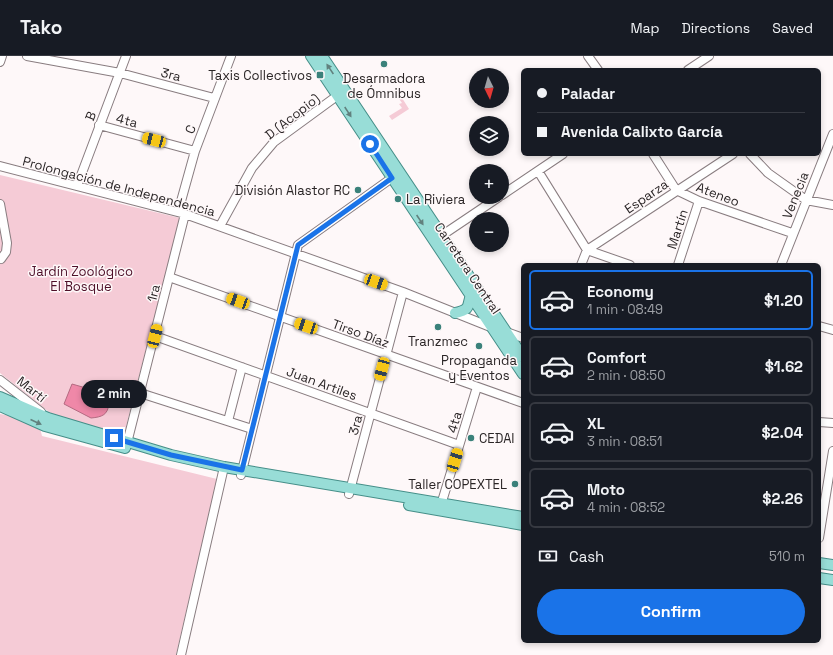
<!DOCTYPE html>
<html lang="en">
<head>
<meta charset="utf-8">
<style>
  :root { --surface:#171b24; --page:#20242c; --text:#f1f3f6; --muted:#9ea1a6; --line:#363941; --accent:#1a73e8 }
  body { margin:0; font-family:"Space Grotesk",sans-serif; background:var(--page); color:var(--text); height:100vh; display:flex; flex-direction:column; font-size:15px; white-space:nowrap }
  * { box-sizing:border-box; margin:0 }
  p { font-size:13px; color:var(--muted) }
  .icon { flex:none; width:22px; height:22px; fill:none; stroke:currentColor; stroke-width:2; stroke-linecap:round; stroke-linejoin:round }
  .map { position:relative; flex:1; overflow:hidden }
  .details { position:absolute; left:521px; top:207px; width:300px; height:380px; display:flex; flex-direction:column; background:var(--surface); border-radius:6px; box-shadow:0 2px 6px #0003 }
  .details>* { flex:none }
  .guide { position:absolute; left:521px; top:12px; width:300px; height:88px; border-radius:6px; box-shadow:0 2px 6px #0003; display:grid; align-content:center; height:88px; padding:0 16px; background:var(--surface) }
  .needle { width:26px; rotate:175deg }
  .controls { position:absolute; left:469px; top:12px; display:grid; gap:8px }
  .controls a { display:grid; place-items:center; width:40px; height:40px; border-radius:50%; background:var(--surface); box-shadow:0 2px 6px #0003; font-size:20px }
  .end { position:absolute; width:18px; height:18px; margin:-9px; border:5px solid #1a73e8; background:#fff; box-shadow:0 0 0 2px #fff }
  .from { border-radius:50% }
  .bubble { position:absolute; height:28px; border-radius:14px; background:var(--surface); box-shadow:0 2px 6px #0003; font-size:13px; font-weight:600; line-height:28px; text-align:center }
  .car { position:absolute; width:12px; height:24px; margin:-12px -6px; border-radius:5px; box-shadow:0 0 3px 1px #0007; background:linear-gradient(#f5c518 24%,#345 0 40%,#f5c518 0 76%,#345 0 86%,#f5c518 0) }
  .guide b { display:flex; align-items:center; gap:14px; height:38px; font-size:15px }
  .guide b+b { border-top:1px solid var(--line) }
  .guide i { width:10px; height:10px; background:var(--text) }
  ul { padding:7px 0 0; list-style:none }
  li { display:flex; align-items:center; gap:12px; height:60px; margin:0 8px 6px; padding:0 8px; border:2px solid var(--line); border-radius:6px }
  li div { flex:1 }
  li b { display:block; font-size:15px }
  li em { font-style:normal; font-weight:600 }
  li.current { border-color:var(--accent) }
  li>.icon { width:36px; height:36px; stroke-width:1.5 }
  .pay { display:flex; align-items:center; gap:10px; height:44px; padding:0 16px; font-size:15px }
  .pay p { margin-inline-start:auto }
  .action { display:flex; gap:8px; margin-top:auto; padding:8px 16px }
  .action a { flex:1; height:46px; border-radius:24px; background:var(--accent); color:#fff; font-size:16px; font-weight:600; line-height:46px; text-align:center }
  header { display:flex; align-items:center; gap:24px; box-sizing:border-box; height:56px; padding:0 20px; background:var(--surface); border-bottom:1px solid var(--line) }
  header strong { font-size:19px }
  nav { display:flex; gap:22px; margin-inline-start:auto; font-size:14px }
  .map>svg:first-child { display:block }
</style>
</head>
<body>
<header>
<strong>Tako</strong>
<nav><a>Map</a><a>Directions</a><a>Saved</a></nav>
</header>
<div class="map">
<svg width="833" height="599" viewBox="0 0 833 599">
  <rect width="100%" height="100%" fill="#fef8f9"/>
  <path fill="#f5cbd6" d="M397,34L409,53L392,64L389,60L402,52L399,48L402,47L394,36Z
    M0,119L180,162L123,382L54,360L0,317Z
    M0,358L17,361L40,372L42,380L217,423L176,599H0Z"/>
  <path fill="#ef88a8" stroke="#b46a81" d="M72,328L86,332L109,347C108,359 102,361 91,362L64,348Z"/>
  <g fill="none" stroke-linecap="round" stroke-linejoin="round">
    <defs>
      <path id="minor" d="M27,0L120,17L214,42
        M588,0L598,14
        M0,6L2,0
        M688,14L709,0
        M99,69L195,95
        M653,98L676,134L699,145L792,177
        M750,98L768,117L806,144L833,149
        M0,110L185,158L403,236L493,272
        M538,115L587,194L630,209
        M77,130L126,0
        M502,139L563,98
        M0,148L7,187L6,196L1,203
        M178,156L195,95L231,0
        M220,170L252,112L274,86L341,37
        M438,182L499,141
        M581,209L587,194L733,98
        M678,209L699,145
        M781,209L833,78
        M169,221L523,347
        M819,270L833,274
        M504,275L523,282
        M155,280L459,389
        M0,324L41,356
        M140,337L252,373
        M228,365L242,311
        M819,366L833,367
        M126,391L185,158
        M241,419L298,189L396,119
        M349,438L403,236
        M440,452L477,331
        M819,482L833,395
        M181,599L224,411"/>
      <path id="major" d="M311,0L523,318
        M322,0L523,301
        M455,257C473,253 466,249 472,237
        M0,341L48,362L171,399L224,411L523,461
        M0,350L45,370L125,392
        M409,449L523,469
        M819,507L833,509
        M819,522L833,524"/>
    </defs>
    <use href="#minor" stroke="#897d80" stroke-width="10"/>
    <use href="#major" stroke="#458e88" stroke-width="12"/>
    <use href="#minor" stroke="#fff" stroke-width="8"/>
    <use href="#major" stroke="#98ddd7" stroke-width="10"/>
  </g>
  <defs><path id="oneway-solid" d="M-6-.8H1V-3.2L6.5 0L1 3.2V.8H-6Z"/></defs>
  <g fill="#61817e">
    <use href="#oneway-solid" transform="translate(330 13) rotate(-124)"/>
    <use href="#oneway-solid" transform="translate(348 56) rotate(57)"/>
    <use href="#oneway-solid" transform="translate(420 164) rotate(56)"/>
    <use href="#oneway-solid" transform="translate(36 366) rotate(24)"/>
  </g>
  <g fill="none" stroke-linecap="round" stroke-linejoin="round">
    <path stroke="#1a73e8" stroke-width="5" d="M114,382L171,399L242,414L298,189L392,122L370,88"/>
  </g>
  <g fill="#3a817a" stroke="#fef8f9" stroke-width="1.5">
    <circle cx="384" cy="8" r="4"/>
    <rect x="316" y="15" width="8" height="8" rx="2"/>
    <circle cx="358" cy="134" r="4"/>
    <circle cx="398" cy="143" r="4"/>
    <circle cx="438" cy="271" r="4"/>
    <circle cx="479" cy="290" r="4"/>
    <circle cx="471" cy="382" r="4"/>
    <circle cx="515" cy="428" r="4"/>
  </g>
  <g text-anchor="middle" stroke-width="3" stroke-linejoin="round" paint-order="stroke">
    <g font-size="13" fill="#2a2526" stroke="#fef8f9">
      <text transform="translate(171 18) rotate(15)" y="5">3ra</text>
      <text transform="translate(90 60) rotate(-69)" y="5">B</text>
      <text transform="translate(292 60) rotate(-38)" y="5">D (Acopio)</text>
      <text transform="translate(127 64) rotate(15)" y="5">4ta</text>
      <text transform="translate(190 73) rotate(-70)" y="5">C</text>
      <text transform="translate(119 130) rotate(15)" y="5">Prolongación de Independencia</text>
      <text transform="translate(718 138) rotate(21)" y="5">Ateneo</text>
      <text transform="translate(795 139) rotate(-68)" y="5">Venecia</text>
      <text transform="translate(646 140) rotate(-34)" y="5">Esparza</text>
      <text transform="translate(677 173) rotate(-72)" y="5">Martín</text>
      <text transform="translate(468 212) rotate(56)" y="5">Carretera Central</text>
      <text transform="translate(153 237) rotate(-76)" y="5">1ra</text>
      <text transform="translate(361 277) rotate(20)" y="5">Tirso Díaz</text>
      <text transform="translate(322 327) rotate(20)" y="5">Juan Artiles</text>
      <text transform="translate(32 333) rotate(38)" y="5">Martí</text>
      <text transform="translate(454 366) rotate(-73)" y="5">4ta</text>
      <text transform="translate(355 369) rotate(-75)" y="5">3ra</text>
    </g>
    <g font-size="13" fill="#2a2526" stroke="#fef8f9" text-anchor="end">
      <text x="312" y="24">Taxis Collectivos</text>
      <text x="384" y="27" text-anchor="middle">Desarmadora<tspan x="384" dy="15">de Ómnibus</tspan></text>
      <text x="350" y="139">División Alastor RC</text>
      <text x="406" y="148" text-anchor="start">La Riviera</text>
      <text x="438" y="290" text-anchor="middle">Tranzmec</text>
      <text x="479" y="309" text-anchor="middle">Propaganda<tspan x="479" dy="15">y Eventos</tspan></text>
      <text x="479" y="387" text-anchor="start">CEDAI</text>
      <text x="507" y="433">Taller COPEXTEL</text>
    </g>
    <g font-size="13" fill="#4e1029" stroke="#fef8f9">
      <text x="81" y="220">Jardín Zoológico<tspan x="81" dy="15">El Bosque</tspan></text>
    </g>
  </g>
</svg>
<div class="controls">
<a><svg class="needle" viewBox="-14 -14 28 28"><path d="M0-13l5 13h-10z" fill="#e53935"/><path d="M0 13l5-13h-10z" fill="#9ea1a6"/></svg></a>
<a><svg class="icon" aria-label="layers" viewBox="0 0 24 24"><path d="M12 4l9 5-9 5-9-5zM3 14l9 5 9-5"/></svg></a>
<a>+</a>
<a>−</a>
</div>
<i class="end from" style="left:370px;top:88px"></i>
<i class="end" style="left:114px;top:382px"></i>
<div class="bubble" style="left:81px;top:324px;width:66px">2 min</div>
<i class="car" style="left:154px;top:84px;rotate:285deg"></i>
<i class="car" style="left:376px;top:226px;rotate:110deg"></i>
<i class="car" style="left:238px;top:245px;rotate:290deg"></i>
<i class="car" style="left:306px;top:270px;rotate:289deg"></i>
<i class="car" style="left:155px;top:280px;rotate:14deg"></i>
<i class="car" style="left:382px;top:313px;rotate:195deg"></i>
<i class="car" style="left:455px;top:404px;rotate:17deg"></i>
<div class="guide">
<b><i class="from"></i>Paladar</b>
<b><i></i>Avenida Calixto García</b>
</div>
<section class="details">
<ul>
<li class="current"><svg class="icon" aria-label="car" viewBox="0 0 24 24"><path d="M5 17H2v-5l4-1 3-4h7l3 4 3 1v5h-3M9 17h6M6 11h13"/><circle cx="7" cy="17" r="2"/><circle cx="17" cy="17" r="2"/></svg><div><b>Economy</b><p>1 min · 08:49</p></div><em>$1.20</em></li>
<li><svg class="icon" aria-label="car" viewBox="0 0 24 24"><path d="M5 17H2v-5l4-1 3-4h7l3 4 3 1v5h-3M9 17h6M6 11h13"/><circle cx="7" cy="17" r="2"/><circle cx="17" cy="17" r="2"/></svg><div><b>Comfort</b><p>2 min · 08:50</p></div><em>$1.62</em></li>
<li><svg class="icon" aria-label="car" viewBox="0 0 24 24"><path d="M5 17H2v-5l4-1 3-4h7l3 4 3 1v5h-3M9 17h6M6 11h13"/><circle cx="7" cy="17" r="2"/><circle cx="17" cy="17" r="2"/></svg><div><b>XL</b><p>3 min · 08:51</p></div><em>$2.04</em></li>
<li><svg class="icon" aria-label="car" viewBox="0 0 24 24"><path d="M5 17H2v-5l4-1 3-4h7l3 4 3 1v5h-3M9 17h6M6 11h13"/><circle cx="7" cy="17" r="2"/><circle cx="17" cy="17" r="2"/></svg><div><b>Moto</b><p>4 min · 08:52</p></div><em>$2.26</em></li>
</ul>
<div class="pay"><svg class="icon" aria-label="cash" viewBox="0 0 24 24"><path d="M3 7h18v10H3z"/><circle cx="12" cy="12" r="2"/></svg>Cash<p>510 m</p></div>
<div class="action"><a>Confirm</a></div>
</section>
</div>
</body>
</html>
